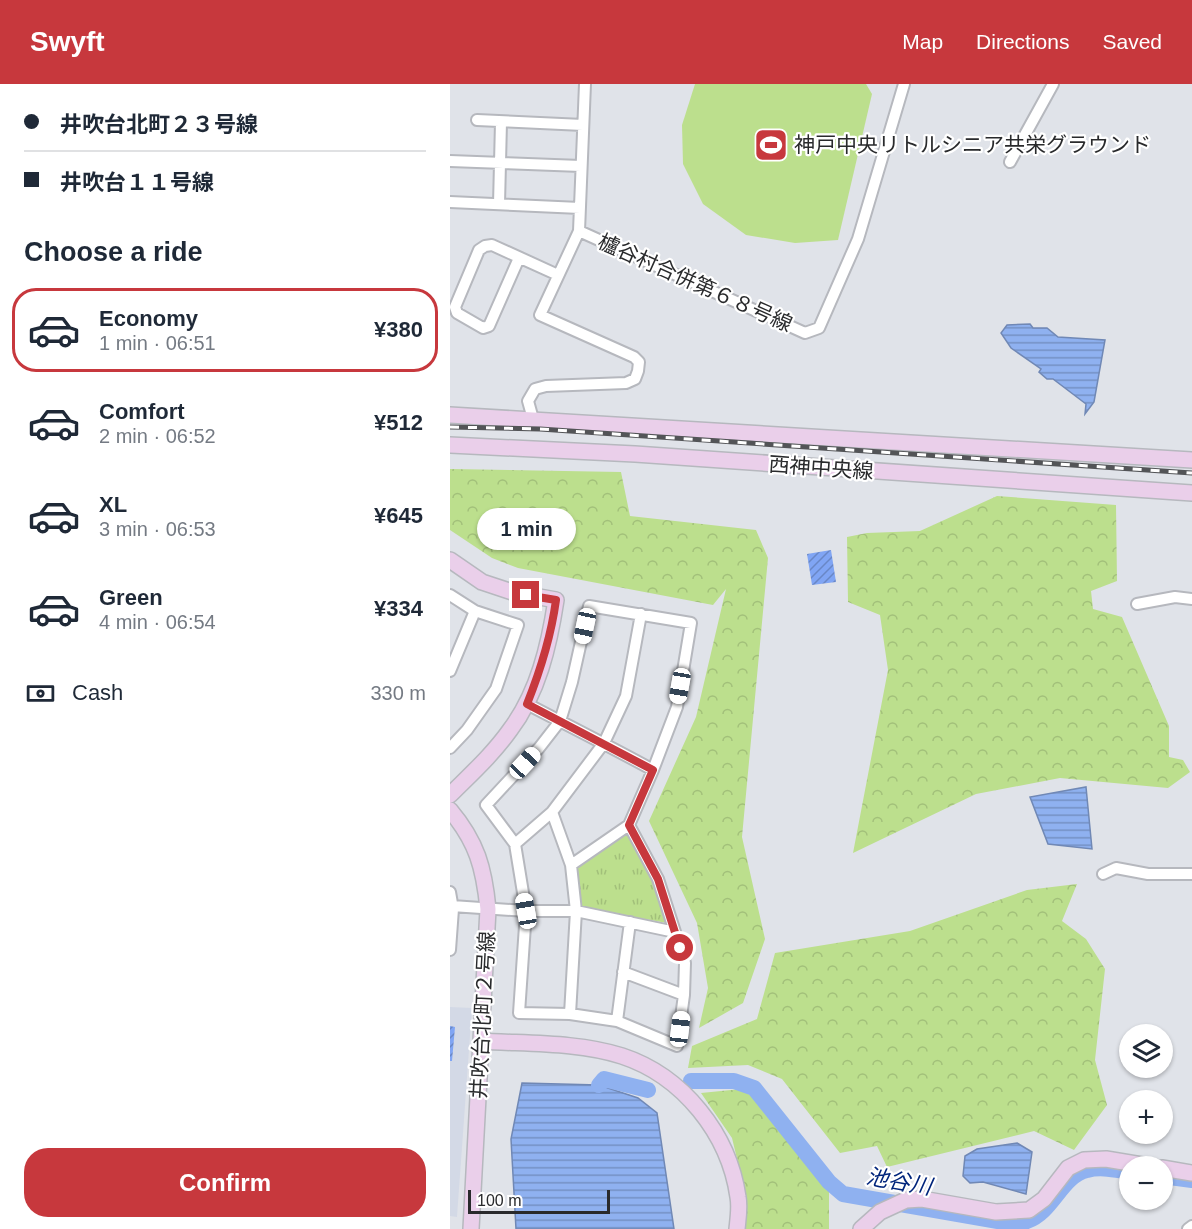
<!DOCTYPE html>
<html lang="en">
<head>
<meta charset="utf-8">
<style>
  :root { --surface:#fff; --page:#f2f2f3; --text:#1f2937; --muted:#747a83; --line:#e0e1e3; --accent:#c7383d }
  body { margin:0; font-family:Arial,"Noto Sans JP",sans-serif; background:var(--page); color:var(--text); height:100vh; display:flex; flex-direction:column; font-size:22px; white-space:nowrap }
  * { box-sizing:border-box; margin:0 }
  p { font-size:20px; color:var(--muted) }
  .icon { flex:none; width:33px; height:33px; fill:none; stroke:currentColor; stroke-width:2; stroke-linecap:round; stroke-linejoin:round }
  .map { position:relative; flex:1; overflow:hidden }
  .details { display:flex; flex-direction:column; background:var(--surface); width:450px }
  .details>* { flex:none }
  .guide { display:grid; align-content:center; height:132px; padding:0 24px; background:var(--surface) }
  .buttons { position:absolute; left:669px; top:940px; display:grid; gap:12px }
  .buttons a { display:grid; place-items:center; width:54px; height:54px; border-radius:50%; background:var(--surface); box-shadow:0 2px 4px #0004; font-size:30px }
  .scale { position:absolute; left:18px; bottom:15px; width:142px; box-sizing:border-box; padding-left:6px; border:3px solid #292a2c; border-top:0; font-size:16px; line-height:21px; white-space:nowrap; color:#292a2c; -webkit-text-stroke:4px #fff; paint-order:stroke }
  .end { position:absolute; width:27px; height:27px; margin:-14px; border:8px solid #c7383d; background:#fff; box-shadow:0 0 0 3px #fff }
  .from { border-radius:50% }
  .bubble { position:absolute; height:42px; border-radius:21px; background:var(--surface); box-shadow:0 2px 4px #0004; font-size:20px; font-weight:700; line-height:42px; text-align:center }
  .car { position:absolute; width:18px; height:36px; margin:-18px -9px; border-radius:8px; box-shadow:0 0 4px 2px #0007; background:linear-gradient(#fff 24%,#345 0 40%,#fff 0 76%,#345 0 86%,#fff 0) }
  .guide b { display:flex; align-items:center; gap:21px; height:57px; font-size:22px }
  .guide b+b { border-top:2px solid var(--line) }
  .guide i { width:15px; height:15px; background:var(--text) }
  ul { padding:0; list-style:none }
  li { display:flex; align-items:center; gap:18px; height:84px; margin:0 12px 9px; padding:0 12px; border:3px solid transparent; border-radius:24px }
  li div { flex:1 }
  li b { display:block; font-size:22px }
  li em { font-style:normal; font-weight:700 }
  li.selected { border-color:var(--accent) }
  li>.icon { width:54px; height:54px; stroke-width:1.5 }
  h2 { padding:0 24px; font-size:27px; line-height:72px }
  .pay { display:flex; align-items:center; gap:15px; height:66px; padding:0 24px; font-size:22px }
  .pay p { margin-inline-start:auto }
  .action { display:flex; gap:12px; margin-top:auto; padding:12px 24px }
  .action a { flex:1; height:69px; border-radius:24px; background:var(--accent); color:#fff; font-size:24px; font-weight:700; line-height:69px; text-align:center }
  header { display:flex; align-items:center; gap:36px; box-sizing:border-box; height:84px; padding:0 30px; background:var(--accent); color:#fff }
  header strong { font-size:28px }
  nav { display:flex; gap:33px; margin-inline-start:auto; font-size:21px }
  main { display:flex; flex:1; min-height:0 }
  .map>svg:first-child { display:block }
</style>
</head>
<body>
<header>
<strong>Swyft</strong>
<nav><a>Map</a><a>Directions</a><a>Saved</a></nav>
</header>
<main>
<section class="details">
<div class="guide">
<b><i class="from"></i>井吹台北町２３号線</b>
<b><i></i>井吹台１１号線</b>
</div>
<h2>Choose a ride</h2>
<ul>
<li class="selected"><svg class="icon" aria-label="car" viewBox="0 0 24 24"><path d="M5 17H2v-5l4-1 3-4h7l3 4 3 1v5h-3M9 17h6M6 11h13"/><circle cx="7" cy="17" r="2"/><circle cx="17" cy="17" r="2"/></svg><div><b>Economy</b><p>1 min · 06:51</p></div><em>¥380</em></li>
<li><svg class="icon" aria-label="car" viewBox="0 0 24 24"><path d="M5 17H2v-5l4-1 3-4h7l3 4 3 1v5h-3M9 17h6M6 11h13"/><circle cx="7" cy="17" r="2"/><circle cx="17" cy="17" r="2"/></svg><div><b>Comfort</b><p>2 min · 06:52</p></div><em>¥512</em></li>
<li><svg class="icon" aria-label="car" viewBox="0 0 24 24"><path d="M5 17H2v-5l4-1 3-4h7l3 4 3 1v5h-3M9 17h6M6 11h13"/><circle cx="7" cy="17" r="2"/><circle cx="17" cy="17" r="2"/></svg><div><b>XL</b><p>3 min · 06:53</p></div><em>¥645</em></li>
<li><svg class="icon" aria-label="car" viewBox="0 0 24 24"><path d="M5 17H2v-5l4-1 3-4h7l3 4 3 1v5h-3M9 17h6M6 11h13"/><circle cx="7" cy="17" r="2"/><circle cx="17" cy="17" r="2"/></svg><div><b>Green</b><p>4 min · 06:54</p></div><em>¥334</em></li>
</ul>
<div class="pay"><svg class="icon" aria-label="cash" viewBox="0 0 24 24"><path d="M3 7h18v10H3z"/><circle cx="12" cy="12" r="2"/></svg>Cash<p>330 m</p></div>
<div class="action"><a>Confirm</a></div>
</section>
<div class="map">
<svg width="742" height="1145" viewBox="0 0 742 1145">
  <defs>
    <pattern id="grass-tufts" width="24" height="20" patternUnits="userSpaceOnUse" patternTransform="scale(1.5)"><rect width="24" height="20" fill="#bcdf8d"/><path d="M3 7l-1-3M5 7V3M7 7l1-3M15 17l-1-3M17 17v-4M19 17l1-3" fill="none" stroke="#a2c07a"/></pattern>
    <pattern id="forest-crowns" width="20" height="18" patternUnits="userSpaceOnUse" patternTransform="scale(1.5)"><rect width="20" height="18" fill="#bcdf8d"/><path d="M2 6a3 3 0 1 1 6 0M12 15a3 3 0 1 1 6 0" fill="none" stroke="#a2c07a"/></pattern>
    <pattern id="water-rules" width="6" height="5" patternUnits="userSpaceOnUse" patternTransform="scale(1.5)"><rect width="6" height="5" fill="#8fb1f0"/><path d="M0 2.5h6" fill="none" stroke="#7590c3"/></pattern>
    <pattern id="building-hatch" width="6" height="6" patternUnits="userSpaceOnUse" patternTransform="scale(1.5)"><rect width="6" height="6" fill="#80a5f4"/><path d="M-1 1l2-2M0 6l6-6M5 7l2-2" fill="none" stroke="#6987c6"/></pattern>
  </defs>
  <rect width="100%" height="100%" fill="#e0e3e9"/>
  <path fill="#d3d9e6" d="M0,923L22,924L7,1133L0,1132Z"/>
  <path fill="url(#grass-tufts)" d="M178,748L203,795L217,839L134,824L129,818L127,784Z"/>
  <path fill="url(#forest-crowns)" d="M0,385L171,388L180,432L306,446L318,474L292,753L315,855L293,919L249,944L258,904L247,839L199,737L246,633L276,505L263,521L68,484L42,474L0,446Z
    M547,412L666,421L667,497L641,507L643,525L672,533L719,642V673L733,676L740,688L718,704L610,694L526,710L403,769L438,586L430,531L398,518L397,453L417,449L470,447Z
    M627,800L612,837L636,855L655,885L645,976L657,1021L624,1066L584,1047L437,1083L427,1062L390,1069L332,995L298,981L238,984L242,962L307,935L325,869L460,847L577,806Z
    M291,1005L309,1017L379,1105V1145H293L295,1132V1108L282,1054L251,1009Z"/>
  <path fill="#bcdf8d" d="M245,0H416L422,10L388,156L345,159L296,151L253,120L233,80L232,41Z"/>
  <path fill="url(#water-rules)" stroke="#7088b5" stroke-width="1.5" d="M580,240L583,244H597L608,253L655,256L644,318L635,330L636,320L603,295H597L589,288L591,285L561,264L551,249L557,241Z
    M636,703L642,765L598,760L580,713Z
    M72,999L149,1001L188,1014L207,1029L224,1145H66L61,1055Z
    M567,1059L582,1068L576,1110L533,1098L520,1099L513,1092L515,1072L527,1065Z"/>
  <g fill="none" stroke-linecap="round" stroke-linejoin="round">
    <path stroke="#8fb1f0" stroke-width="16" d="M241,997H284L304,1004L379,1098L393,1110L553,1138C560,1138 570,1139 577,1137C603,1128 611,1092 637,1086C651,1082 666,1086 680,1088
      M149,1001L154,995L198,1006
      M712,1092L742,1096"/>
  </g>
  <path fill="url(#building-hatch)" d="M381,466L386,498L362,501L357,470Z
    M0,942L5,943L2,977H0Z"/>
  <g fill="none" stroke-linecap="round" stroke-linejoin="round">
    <defs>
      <path id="street" d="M27,36L133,41
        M0,77L131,82
        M560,78L603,0
        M0,118L130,124
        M49,120L51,38
        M129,147L355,249L369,244L408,155L454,0
        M69,174L39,242L33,244L7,229L5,223L29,166L35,162L42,161L108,191
        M83,335L78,317L85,305L96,302L176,299L185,295L188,287L189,278L184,273L90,231L129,147L135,0
        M0,511L25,527L68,541L46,605L17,646L0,664
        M687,520L725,513L742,515
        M0,587L25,527
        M203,686L179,741L208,795L225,848
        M102,728L121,781L126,827L120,930
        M65,760L102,728L154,659L176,612L191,530
        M121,781L179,741
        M653,790L666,784L698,790H742
        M0,808L3,825L0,866
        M2,822L76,827H126L225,848L235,879L234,911L227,962L167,937L120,930L69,929L76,827L65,760L36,721L89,664L110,637L122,598L139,522L241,539L227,623L203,686C161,663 119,642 77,620
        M173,888L234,911
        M167,937L180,838
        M738,1145L742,1142"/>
      <path id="secondary" d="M0,331L742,376
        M0,361L185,370L742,409
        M0,476L32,498L62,508L106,516C99,562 88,609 60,646C43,670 21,690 0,711
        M0,726C27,758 34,784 38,825L21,1145
        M31,957C77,960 128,958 172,972C233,992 279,1050 288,1113C290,1123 288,1135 287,1145
        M712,1084L742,1089
        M411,1145L430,1128L456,1116L472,1115L546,1128L579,1126L594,1115L618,1084L634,1076L656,1075L704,1083"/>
    </defs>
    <use href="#street" stroke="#b6b8be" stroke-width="14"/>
    <use href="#secondary" stroke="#b6b8be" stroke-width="18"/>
    <use href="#street" stroke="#fff" stroke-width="10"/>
    <use href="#secondary" stroke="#eacfea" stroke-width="15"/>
    <defs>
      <path id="rail" d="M0,343L90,345L742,389"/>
    </defs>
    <use href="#rail" stroke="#535457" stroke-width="5"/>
    <use href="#rail" stroke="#fff" stroke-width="3" stroke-dasharray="9" stroke-linecap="butt"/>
  </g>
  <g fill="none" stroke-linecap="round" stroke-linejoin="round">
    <path stroke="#c7383d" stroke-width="8" d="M76,511L106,516C101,553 91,585 77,620L203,686L179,741L208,795L230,864"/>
  </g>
  <defs>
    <symbol id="stadium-square" viewBox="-11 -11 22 22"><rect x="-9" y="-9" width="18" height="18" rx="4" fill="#c7383d" stroke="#fff"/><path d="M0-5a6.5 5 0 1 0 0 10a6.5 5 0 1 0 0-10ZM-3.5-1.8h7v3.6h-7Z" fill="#fff"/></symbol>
  </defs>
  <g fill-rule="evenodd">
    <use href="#stadium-square" x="302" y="42" width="38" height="38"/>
  </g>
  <g text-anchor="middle" stroke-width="4.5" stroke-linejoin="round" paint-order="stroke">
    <g font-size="21" fill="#292a2c" stroke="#fff" text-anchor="start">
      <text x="344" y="68">神戸中央リトルシニア共栄グラウンド</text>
    </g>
    <g font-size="21" fill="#292a2c" stroke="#fff">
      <text transform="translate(245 199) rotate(24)" y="7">櫨谷村合併第６８号線</text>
      <text transform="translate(371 384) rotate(4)" y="7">西神中央線</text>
      <text transform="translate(33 931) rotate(-87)" y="7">井吹台北町２号線</text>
    </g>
    <g font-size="22" font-style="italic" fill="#00247b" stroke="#fff">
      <text transform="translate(449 1097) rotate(10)" y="8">池谷川</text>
    </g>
  </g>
</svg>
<div class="buttons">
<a><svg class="icon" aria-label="layers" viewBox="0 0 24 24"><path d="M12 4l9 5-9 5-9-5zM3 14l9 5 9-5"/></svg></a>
<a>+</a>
<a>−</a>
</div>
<div class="scale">100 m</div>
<i class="end from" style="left:230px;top:864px"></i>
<i class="end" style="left:76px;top:511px"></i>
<div class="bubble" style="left:27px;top:424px;width:99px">1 min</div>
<i class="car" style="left:135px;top:542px;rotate:192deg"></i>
<i class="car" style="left:230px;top:602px;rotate:190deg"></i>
<i class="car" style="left:75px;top:679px;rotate:43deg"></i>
<i class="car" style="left:76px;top:827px;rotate:350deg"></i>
<i class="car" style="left:230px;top:945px;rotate:7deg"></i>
</div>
</main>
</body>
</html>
